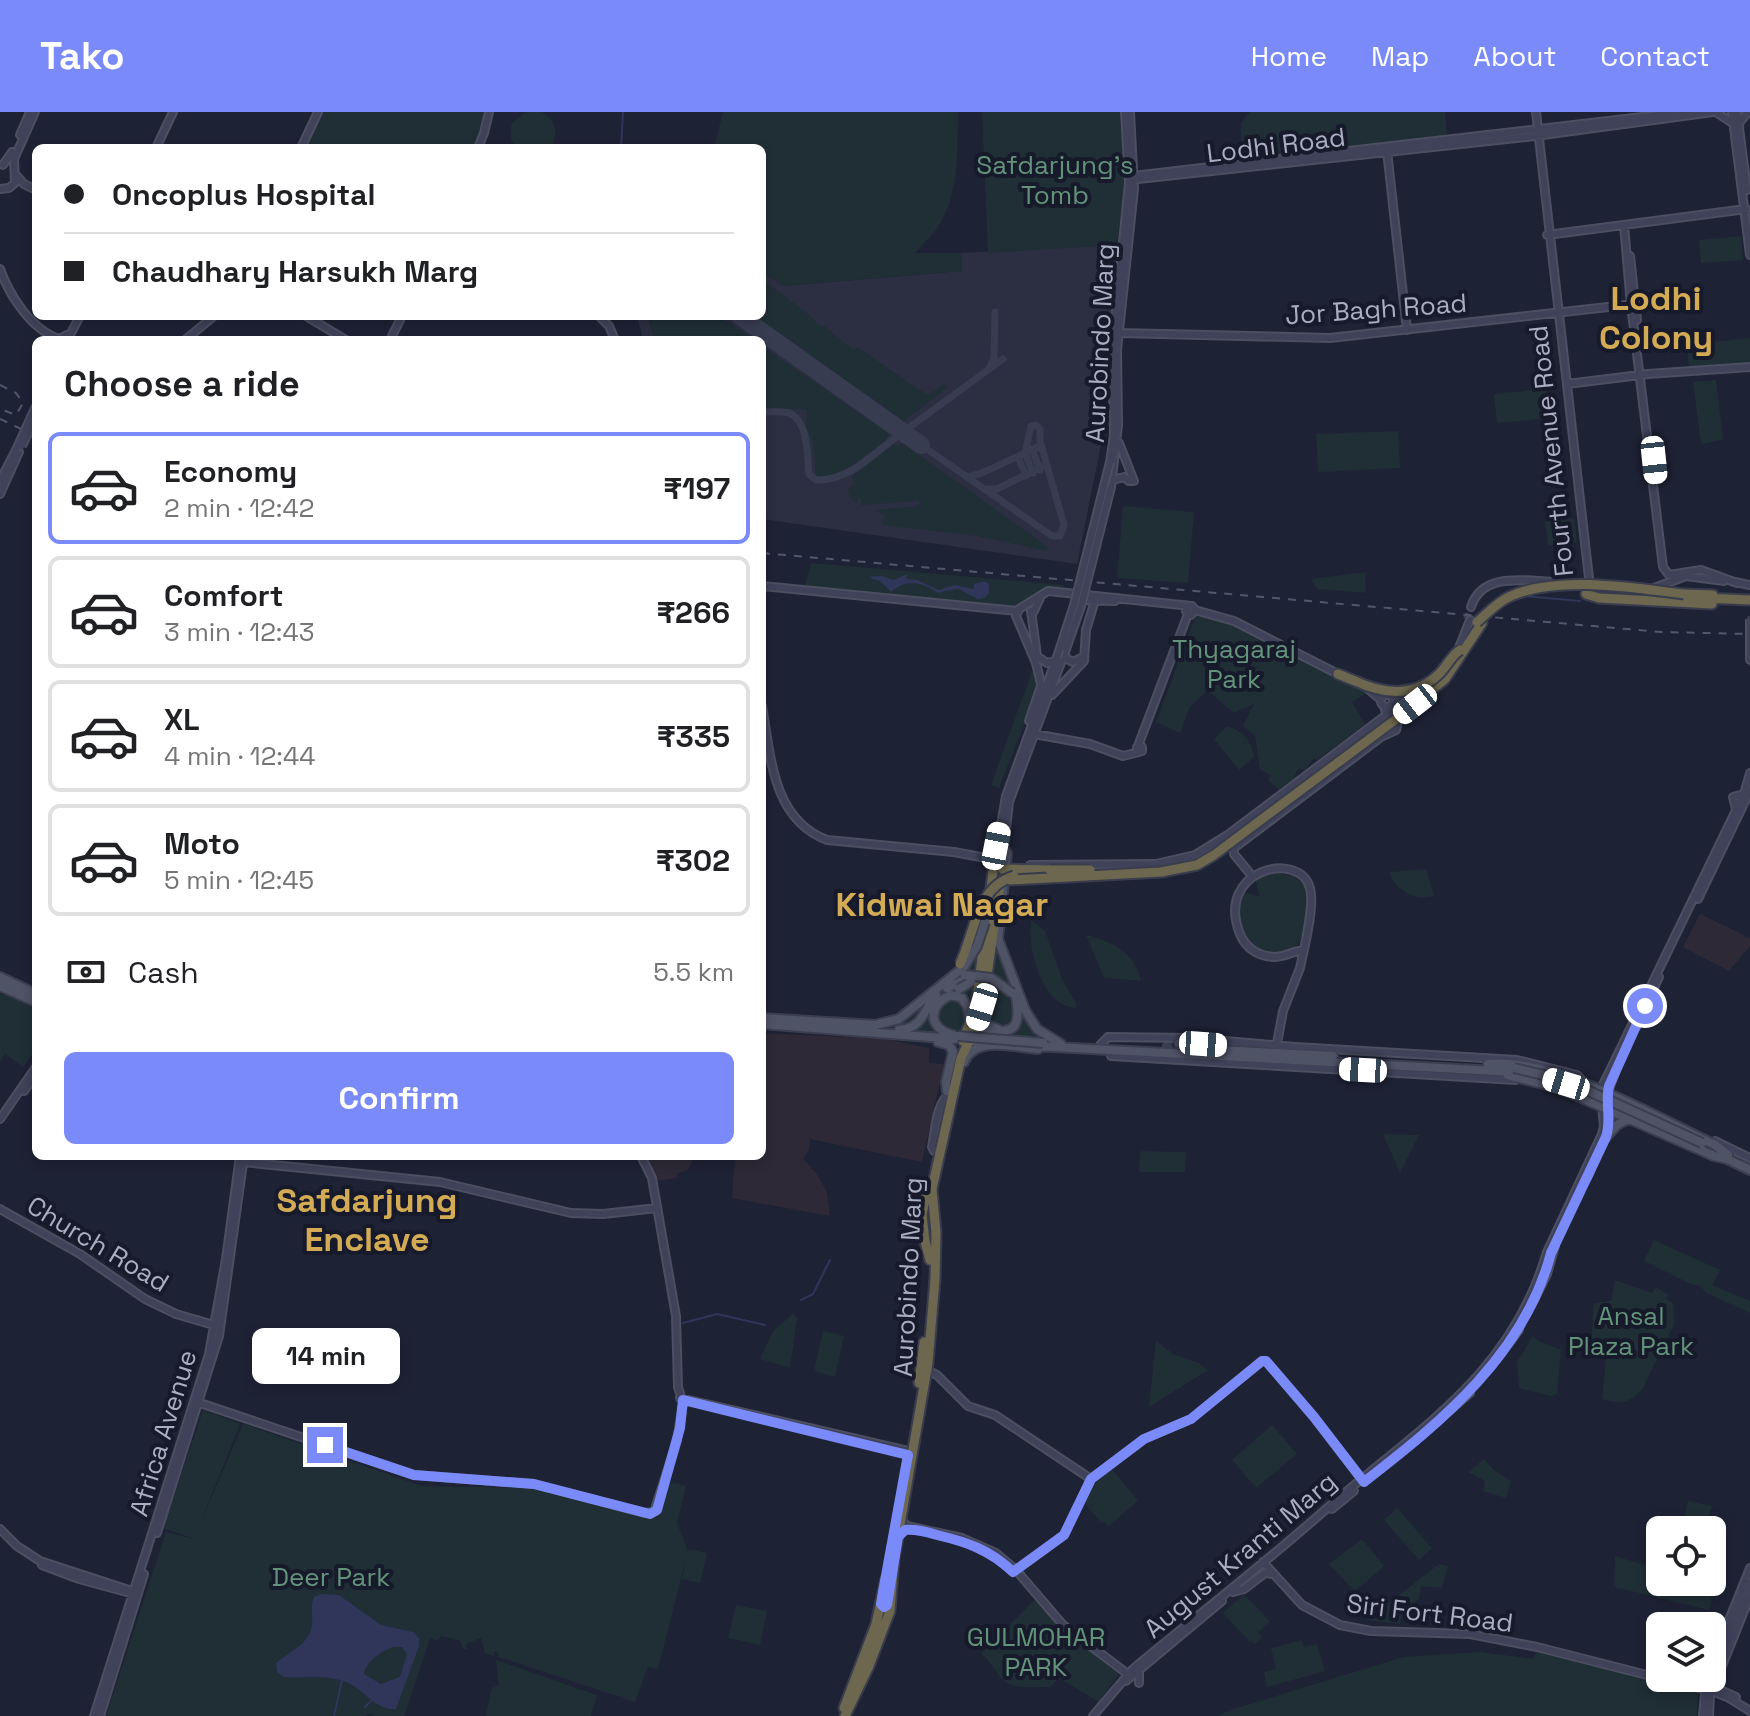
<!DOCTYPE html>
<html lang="en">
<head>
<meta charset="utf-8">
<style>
  :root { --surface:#fff; --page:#f6f6f6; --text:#202124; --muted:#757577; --line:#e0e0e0; --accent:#7a8bf9 }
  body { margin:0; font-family:"Space Grotesk",sans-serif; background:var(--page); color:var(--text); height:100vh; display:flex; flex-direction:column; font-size:30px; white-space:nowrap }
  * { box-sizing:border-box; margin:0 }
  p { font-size:26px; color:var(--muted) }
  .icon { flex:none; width:44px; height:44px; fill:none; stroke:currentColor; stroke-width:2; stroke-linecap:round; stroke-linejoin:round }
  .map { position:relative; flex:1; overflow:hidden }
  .drawer { position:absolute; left:32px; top:224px; width:734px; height:824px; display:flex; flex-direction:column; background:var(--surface); border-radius:12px; box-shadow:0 4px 12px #0003 }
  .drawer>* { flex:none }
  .guide { position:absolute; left:32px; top:32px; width:734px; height:176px; border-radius:12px; box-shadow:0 4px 12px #0003; display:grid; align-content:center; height:176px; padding:0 32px; background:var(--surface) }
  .buttons { position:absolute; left:1646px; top:1404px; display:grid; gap:16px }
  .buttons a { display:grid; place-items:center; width:80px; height:80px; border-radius:12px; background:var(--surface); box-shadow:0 4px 12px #0003; font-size:40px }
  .end { position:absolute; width:36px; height:36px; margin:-18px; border:10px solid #7a8bf9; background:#fff; box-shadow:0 0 0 4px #fff }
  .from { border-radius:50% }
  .bubble { position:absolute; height:56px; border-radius:12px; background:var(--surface); box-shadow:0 4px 12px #0003; font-size:26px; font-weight:700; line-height:56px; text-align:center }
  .car { position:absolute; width:24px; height:48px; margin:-24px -12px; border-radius:10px; box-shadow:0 0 6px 2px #0007; background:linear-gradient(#fff 24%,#345 0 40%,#fff 0 76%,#345 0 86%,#fff 0) }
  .guide b { display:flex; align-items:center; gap:28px; height:76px; font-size:30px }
  .guide b+b { border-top:2px solid var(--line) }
  .guide i { width:20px; height:20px; background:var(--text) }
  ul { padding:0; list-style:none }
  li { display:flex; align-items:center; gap:24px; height:112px; margin:0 16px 12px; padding:0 16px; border:4px solid var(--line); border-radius:12px }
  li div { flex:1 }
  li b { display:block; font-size:30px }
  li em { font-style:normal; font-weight:700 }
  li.current { border-color:var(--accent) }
  li>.icon { width:72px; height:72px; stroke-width:1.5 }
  h2 { padding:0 32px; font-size:36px; line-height:96px }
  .pay { display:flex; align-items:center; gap:20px; height:88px; padding:0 32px; font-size:30px }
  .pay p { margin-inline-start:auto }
  .action { display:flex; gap:16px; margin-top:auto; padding:16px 32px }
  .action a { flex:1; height:92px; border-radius:12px; background:var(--accent); color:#fff; font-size:32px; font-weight:700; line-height:92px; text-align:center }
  header { display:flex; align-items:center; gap:48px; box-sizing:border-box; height:112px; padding:0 40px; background:var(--accent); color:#fff }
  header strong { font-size:38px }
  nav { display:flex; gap:44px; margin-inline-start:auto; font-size:28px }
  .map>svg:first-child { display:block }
</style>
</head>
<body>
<header>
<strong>Tako</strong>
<nav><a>Home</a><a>Map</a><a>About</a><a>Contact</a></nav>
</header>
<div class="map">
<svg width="1750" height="1604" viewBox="0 0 1750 1604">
  <rect width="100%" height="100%" fill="#1e2235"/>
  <path fill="#2e2937" d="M1700,802L1750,826V834L1729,859L1683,835Z
    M762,921L884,927L929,936V951L944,952L922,1050L810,1027L809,1037L803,1047L817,1062L827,1081L830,1104L732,1086L735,1044H762Z
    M644,1044H695L688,1058L678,1061L676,1066L655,1069Z"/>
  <path fill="#2c2f42" d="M1117,133L1103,323L1077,452L762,407V228H643L637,204H762V159L783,174L962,159L961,141Z"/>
  <path fill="#202e36" d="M321,0H485L484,13L474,36H305Z
    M525,0H542C556,9 560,22 550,36H516C510,28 509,21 512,12Z
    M723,0H958C957,38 960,85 936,118C930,126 922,133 915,141H961L962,159L782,174L762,159V36H714Z
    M982,0H1120L1124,73L1117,133L988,141Z
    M1250,0H1445L1447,24L1241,48V11Z
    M1741,124L1743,148L1701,151L1699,128Z
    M762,167L813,206L817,213L824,214L854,238L857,235L923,280L930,283L943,272L948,275L904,309L755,204H762Z
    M648,204H719L754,228H654Z
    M1750,226V250L1748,251L1689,257L1687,233Z
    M762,234L889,322L886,328L840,362L816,365L813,329L806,317L807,298L762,295Z
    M1716,268L1723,328L1701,332L1693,270Z
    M1546,277L1549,306L1497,311L1494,282Z
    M1398,319L1400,356L1318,360L1316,322Z
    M904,332L1048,435L1047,439L977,424L882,413L885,404L876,398L919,394V389L861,393V387H858L857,391L850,386L848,377L854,371L852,365L893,333Z
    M1123,394L1194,400L1188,471L1117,466Z
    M1574,406L1577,430L1548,434L1545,409Z
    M811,451L1064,473L1063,479L1046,477L1020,495L1007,498L805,474Z
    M1365,460L1366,481L1317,477L1311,467Z
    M1196,503C1257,514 1312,552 1366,581L1352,590L1365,612L1317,648L1313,647L1305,658L1299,656L1293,667L1279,677L1268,668L1271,664L1260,658L1255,623L1243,614L1254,592L1234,601L1207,578L1189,596L1180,621L1156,610Z
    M1036,558L1040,572L999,676L991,673L1032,559Z
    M1227,614C1241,617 1253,631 1254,645L1239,658L1214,627Z
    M1426,757L1434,784C1415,790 1395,778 1389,760Z
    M1271,760L1294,764L1307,776C1308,788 1305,822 1298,832C1282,854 1250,837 1241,817C1236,805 1238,793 1241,780L1259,784L1255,765Z
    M1031,808L1045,819L1062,867L1076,891V896C1041,894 1027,837 1031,808Z
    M993,818L1033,918L1053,929L917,921L880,916L960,858Z
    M1086,823C1113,830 1135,840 1141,869L1104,866Z
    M0,882L9,883L36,896V937L23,955L5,942L0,950Z
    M1383,1022L1419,1023L1400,1061Z
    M1140,1039L1186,1040L1185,1060H1139Z
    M1654,1128L1720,1158L1712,1173L1750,1189V1201L1707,1181L1700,1174L1691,1172L1644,1149Z
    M1615,1168L1652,1181L1656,1175L1669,1183L1666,1187L1673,1191L1675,1210L1643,1276C1630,1292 1620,1292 1602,1287L1606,1246L1590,1243L1594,1191L1611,1189Z
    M793,1202L797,1206L790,1256L760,1247L773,1219Z
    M823,1219L844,1224L835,1265L814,1259Z
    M1533,1224L1538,1229L1561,1238L1557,1282L1551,1284L1519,1276L1517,1250Z
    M302,1226L311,1230L302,1255L301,1265L279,1257L276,1266L258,1259L262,1240L290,1243L293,1232L299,1233Z
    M1156,1229L1173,1242L1199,1251L1208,1258L1149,1295Z
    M203,1298L240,1312L198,1417L243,1312L422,1374L538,1376L657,1406L666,1369L686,1374L677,1411L688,1439L689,1437L707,1441L700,1471L682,1467L686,1446L658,1557L648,1555L635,1590L499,1545L497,1540H494L495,1544L485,1542L481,1526L466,1532L467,1537H463L460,1529L441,1524L438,1529L430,1526L404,1604H375L367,1601L366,1604H106L166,1420L195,1427L163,1416Z
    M1272,1313L1297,1342L1256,1376L1232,1348Z
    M1484,1347L1494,1358L1511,1369L1506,1386L1483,1379L1485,1369L1468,1360Z
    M1112,1357L1138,1389L1109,1414L1105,1410L1102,1412L1083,1389L1094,1372Z
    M1688,1389L1712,1394L1704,1418H1681Z
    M1397,1396L1432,1436L1419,1448L1384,1408Z
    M1362,1427L1384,1454L1355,1479L1329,1452Z
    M1615,1444L1645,1453L1650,1445L1660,1446V1470H1687L1685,1478L1712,1483L1709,1498L1614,1475Z
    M1439,1452L1448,1454L1442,1476L1421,1474L1419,1487L1403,1499L1400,1512L1367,1508Z
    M1244,1482L1270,1510L1258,1521L1262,1525L1255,1532L1251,1528L1249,1529L1223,1501Z
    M1035,1488L1064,1518L1119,1562L1099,1590L1059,1566L1050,1575C1036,1575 1014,1578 1003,1568C995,1560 992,1550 981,1542Z
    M736,1493L767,1499L760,1533L728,1526Z
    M1302,1528L1304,1535L1317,1532L1325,1559L1267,1575L1264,1560L1276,1557L1271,1536Z
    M1537,1539L1698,1577L1697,1604H1217L1230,1598L1403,1545L1480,1540L1533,1547Z
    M496,1548L597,1583L591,1604H486L492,1574H499Z"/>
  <path fill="#2f365a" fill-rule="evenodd" d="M908,462L906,467L917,468L939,478L955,473L974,477V472L985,469L989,472V481L984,486L978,487C956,477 965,474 938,481C921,470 908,466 891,480L880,469L868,465L881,464L893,468Z
    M322,1482L339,1483L381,1513L413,1520L419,1526V1534L396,1597C377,1599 364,1578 348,1571C329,1562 304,1567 284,1565L277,1560L276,1551C289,1540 311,1531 312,1512C313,1502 310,1495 314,1485ZM395,1535H402L407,1542L400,1565L381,1572L364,1562C365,1550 383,1537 395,1535Z"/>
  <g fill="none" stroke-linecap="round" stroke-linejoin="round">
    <path stroke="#2f365a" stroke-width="2" d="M621,36L623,0
      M1524,484L1580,489
      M1403,607L1427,588
      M801,1188L813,1182L830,1148
      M683,1211L717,1202L765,1213
      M365,1595L372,1588
      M334,1604L342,1568"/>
    <path stroke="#383c51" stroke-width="7" d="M989,257L994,246L995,200
      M762,300C770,300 781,299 789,301C809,309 807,345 809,362L816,368C848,369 871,344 895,326V315
      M903,320L1003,247
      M921,333L1052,424H1060L1064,413L1040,329V317L1036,313L1031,315
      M1032,337L1040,358
      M1018,345L1026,364
      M1033,361L1025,341L1037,335L1042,336
      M967,365L982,361L1025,341L1031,314
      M984,377H997L1046,353"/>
    <path stroke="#383c51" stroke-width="18" d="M740,204L921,333"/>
    <path stroke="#3a3e51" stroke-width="6" stroke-dasharray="6 3" stroke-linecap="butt" d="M1466,507L1471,495"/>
    <path stroke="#3a3e51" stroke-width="8" stroke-dasharray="8 4" stroke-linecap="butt" d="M1173,944L1167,941L1166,934L1179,931"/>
    <defs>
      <path id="secondary" d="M1536,0L1590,475
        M1716,0L1734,12
        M1732,0L1750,143
        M1737,0L1747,78
        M1739,11L1748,0
        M20,23L30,0
        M156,36L173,0
        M301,36L318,0
        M478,36L484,21L489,0
        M1387,39L1407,218
        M3,53L12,40
        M16,63L24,72L36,78
        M1133,64L1685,0
        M1129,68L1535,24L1713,0
        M0,77L9,76L15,71L14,47L35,0
        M1624,113L1631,193L1663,455L1669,463L1701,458L1737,471
        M1547,123L1746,97
        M1630,144L1637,208
        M0,157C9,183 32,219 60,227
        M306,204L346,228
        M599,204L609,214L615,228
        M1119,221L1330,226L1635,192
        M58,228L71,221L80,204
        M185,228L214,204
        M390,228L402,204
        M1567,272L1648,262L1750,255
        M1110,350L1114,323L1112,237L1129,71L1125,0
        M1113,368L1124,365L1129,369H1134L1119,331
        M0,369L16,338
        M1111,375L1118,313L1117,238L1134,77L1130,0
        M0,382L19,340
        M1735,470L1750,473
        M762,474L1017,499
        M1654,476L1686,464L1724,469
        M1082,488L1115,489
        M1471,495C1482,459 1527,469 1555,470
        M1195,498L1191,503L1186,499L1188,495L1192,494L1195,498L1234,509L1340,563
        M1031,499L1037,544L1047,551L1055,549
        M1033,501L1040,486
        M1750,528V548
        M1458,538L1470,508
        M1065,542L1067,547L1073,550L1083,545
        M1368,577L1381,588
        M1043,580L1036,551L1016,504L1019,497L1048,479L1191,494
        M1381 589a6 6 0 1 1 12 0a6 6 0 1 1-12 0Z
        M1052,583L1084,549L1086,518L1096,485
        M1393,592L1417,580
        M762,594C771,644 772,707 827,728L954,740L991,747L995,744
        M1029,609L1041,574
        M1034,622L1090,632L1123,644L1139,640
        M1138,634L1188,502
        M1137,635H1142V639H1137Z
        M1736,697L1733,685L1744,682
        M1002,753L1009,690L1066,537
        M1030,753L1156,752L1195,743L1229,722L1385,604L1390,598L1388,595
        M993,760L1006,684L1057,545
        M1252,764L1234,742V736L1381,625L1396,618L1397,614L1385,598
        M1698,787L1750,679
        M1635,917L1659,865
        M1100,933L1108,925L1191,926L1295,935L1517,948L1577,963L1586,972
        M1111,937V944L1516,968
        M1276,937L1283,899L1300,856C1304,837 1315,793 1310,776C1299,737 1214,758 1240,822C1246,836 1258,844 1274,845C1285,845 1293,839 1304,838
        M24,979L36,962
        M1600,979L1744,682L1750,661
        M1607,983L1618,952
        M0,1007L36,955
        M1715,1029L1750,1046
        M934,1039L932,1035C935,1020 936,996 946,985
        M243,1050L440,1070L571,1101L603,1102L657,1096
        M1587,1066L1608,1018L1610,998
        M0,1097L80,1142L145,1187L176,1202L217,1214
        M1531,1194L1547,1162L1555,1134
        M1492,1253L1519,1218
        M927,1258L937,1263L968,1294L995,1303L1091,1367
        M680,1286L909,1339
        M194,1289L414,1363L534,1372L645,1401L654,1400L677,1329L683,1291L678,1275L676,1204L652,1066L641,1044
        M1436,1310L1470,1281
        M1332,1397L1354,1379
        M901,1407L907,1414L962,1426L996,1441L1016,1458L1063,1513L1129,1563
        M0,1417L17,1434L40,1449L135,1480
        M157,1421L219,1224L244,1044
        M1263,1450L1302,1493L1340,1513L1371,1519L1470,1522L1537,1535L1706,1578
        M42,1453L79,1467L134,1482
        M1013,1460L1064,1423L1091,1367L1144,1327L1191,1307L1262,1249H1266L1314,1305L1363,1369
        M1233,1480L1244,1477L1265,1461L1273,1462
        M1730,1521L1725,1518L1750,1456
        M1712,1564L1750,1471
        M1126,1569L1222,1489
        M1139,1571V1559
        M1714,1575L1736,1585
        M1712,1579L1729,1586L1750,1599
        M94,1604L209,1242L226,1147L240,1044
        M100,1604L144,1462
        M1093,1604L1133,1557C1197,1504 1263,1453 1325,1398C1417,1317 1511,1265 1547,1140L1602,1022L1604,1014L1602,994
        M1703,1604L1705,1582L1711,1566
        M1709,1604L1710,1584L1750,1484"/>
      <path id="primary" d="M1003,735L1007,741L998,827L1025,898
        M0,865L36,882
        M0,874L36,890
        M947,876L964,868
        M1023,895L1037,917L1061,932
        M982,897L986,912L999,918
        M762,906L875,913L899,907L964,855
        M762,912L955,927
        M899,918C923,916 923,899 936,883
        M953,923C928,917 927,893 951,883L962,886L968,895L969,907
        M974,929C994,908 1025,937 1016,885
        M938,930L949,933L953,940L946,970L947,979
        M1179,931L1206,932
        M1036,934L1514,960
        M1199,937L1333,944
        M964,950C975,923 1015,935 1038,937
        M1488,952C1552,945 1656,1005 1715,1033L1728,1043
        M1508,963L1559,976L1714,1044L1727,1047
        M1606,1025L1617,1013L1628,1007
        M1725,1046L1750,1058"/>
      <path id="highway" d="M1586,482L1599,486L1712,492
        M1684,482L1713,483
        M1705,486L1750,488
        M1338,562L1355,569
        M1399,605L1445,567L1482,511
        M1002,757L1050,758
        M963,929L976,893L993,760
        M928,1072L922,1103L925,1129L930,1148
        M919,1271L924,1230
        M844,1596L876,1512L886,1467
        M845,1604L869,1554L890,1499L894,1447L928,1251L935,1167L936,1121L932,1077L961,946L976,915L984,884L1000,773L1006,769"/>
    </defs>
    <use href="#secondary" stroke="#4c4f61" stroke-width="10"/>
    <use href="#primary" stroke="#3b3e4f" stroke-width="12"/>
    <use href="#highway" stroke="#393c4d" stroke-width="13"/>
    <use href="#secondary" stroke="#3f4259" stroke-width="6"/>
    <use href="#primary" stroke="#4f5366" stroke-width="8"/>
    <use href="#highway" stroke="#6c674e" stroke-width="9"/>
    <path stroke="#53576d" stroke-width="2" stroke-dasharray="8 8" stroke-linecap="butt" d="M0,273L16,281L23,291L16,303L0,297
      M0,307L36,324
      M762,441L1661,520L1750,522"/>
    <defs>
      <path id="secondary-bridge" d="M22,334L36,305
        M16,338L36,294
        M1750,528V507
        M1066,537L1081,494L1111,375
        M1057,545L1074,493L1110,350"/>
      <path id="primary-bridge" d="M964,855L977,834L985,810
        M965,863L991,866L1012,881
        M959,877L971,870
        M958,924L1043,931
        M1514,956L1565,968L1702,1031"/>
      <path id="highway-bridge" d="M1477,510C1488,501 1498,489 1511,484C1558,463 1634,476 1684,482
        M1355,569C1383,582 1414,586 1439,562C1447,554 1451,544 1460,538
        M1050,758H1090
        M1010,768L1161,760L1197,753L1214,743L1399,605
        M960,852C975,821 976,775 1014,764"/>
    </defs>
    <use href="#secondary-bridge" stroke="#4c4f61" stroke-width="10" stroke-linecap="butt"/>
    <use href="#primary-bridge" stroke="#3b3e4f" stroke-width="12" stroke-linecap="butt"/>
    <use href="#highway-bridge" stroke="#393c4d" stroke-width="13" stroke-linecap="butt"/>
    <use href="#secondary-bridge" stroke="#3f4259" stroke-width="6"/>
    <use href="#primary-bridge" stroke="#4f5366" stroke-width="8"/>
    <use href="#highway-bridge" stroke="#6c674e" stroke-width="9"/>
  </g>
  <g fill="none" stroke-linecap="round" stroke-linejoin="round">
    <path stroke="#7a8bf9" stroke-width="10" d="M325,1333L414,1363L534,1372L650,1402L657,1398L680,1316L683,1288L908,1343L883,1480L881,1492L884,1495L887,1493L898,1425L905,1418C915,1417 927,1420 937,1423C967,1430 990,1438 1013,1460L1064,1423L1091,1367L1144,1327L1191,1307L1262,1249H1266L1314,1305L1364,1370C1443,1309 1525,1241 1551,1141L1606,1025C1612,1007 1605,991 1609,974L1645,894"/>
  </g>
  <g text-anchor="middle" stroke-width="8" stroke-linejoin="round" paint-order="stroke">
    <g font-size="26" fill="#abaec3" stroke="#171a2a">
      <text transform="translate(1276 33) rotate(-7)" y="9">Lodhi Road</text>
      <text transform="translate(1376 197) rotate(-4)" y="9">Jor Bagh Road</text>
      <text transform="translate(1100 231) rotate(-87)" y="9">Aurobindo Marg</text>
      <text transform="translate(1551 339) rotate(-96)" y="9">Fourth Avenue Road</text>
      <text transform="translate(98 1132) rotate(31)" y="9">Church Road</text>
      <text transform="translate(908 1165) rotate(-87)" y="9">Aurobindo Marg</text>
      <text transform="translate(163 1321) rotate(-73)" y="9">Africa Avenue</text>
      <text transform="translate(1240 1443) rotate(-40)" y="9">August Kranti Marg</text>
      <text transform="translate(1430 1501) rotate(7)" y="9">Siri Fort Road</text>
    </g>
    <g font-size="26" fill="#63937a" stroke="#171a2a">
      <text x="1055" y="62">Safdarjung's<tspan x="1055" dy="30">Tomb</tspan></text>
      <text x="1234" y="546">Thyagaraj<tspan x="1234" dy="30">Park</tspan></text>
      <text x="1631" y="1213">Ansal<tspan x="1631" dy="30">Plaza Park</tspan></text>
      <text x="331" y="1474">Deer Park</text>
      <text x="1036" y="1534">GULMOHAR<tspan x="1036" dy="30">PARK</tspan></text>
    </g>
    <g font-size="34" font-weight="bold" fill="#d4ab55" stroke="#171a2a">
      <text x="1656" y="198">Lodhi<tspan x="1656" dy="39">Colony</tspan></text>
      <text x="942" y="804">Kidwai Nagar</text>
      <text x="367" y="1100">Safdarjung<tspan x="367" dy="39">Enclave</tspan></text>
    </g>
  </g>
</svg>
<div class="buttons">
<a><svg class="icon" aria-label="locate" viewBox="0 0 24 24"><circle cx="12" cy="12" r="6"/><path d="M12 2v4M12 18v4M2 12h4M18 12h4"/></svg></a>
<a><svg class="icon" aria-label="layers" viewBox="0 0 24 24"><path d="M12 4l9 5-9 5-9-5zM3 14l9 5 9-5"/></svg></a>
</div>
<i class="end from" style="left:1645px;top:894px"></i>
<i class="end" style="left:325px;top:1333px"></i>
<div class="bubble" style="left:252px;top:1216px;width:148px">14 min</div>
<i class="car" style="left:1654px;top:348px;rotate:174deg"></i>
<i class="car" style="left:1415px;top:592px;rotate:232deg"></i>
<i class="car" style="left:996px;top:734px;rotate:11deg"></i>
<i class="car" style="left:982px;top:895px;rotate:197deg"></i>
<i class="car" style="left:1203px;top:932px;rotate:94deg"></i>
<i class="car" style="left:1363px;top:958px;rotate:273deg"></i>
<i class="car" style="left:1566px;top:972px;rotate:287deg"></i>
<div class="guide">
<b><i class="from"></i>Oncoplus Hospital</b>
<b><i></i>Chaudhary Harsukh Marg</b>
</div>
<section class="drawer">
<h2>Choose a ride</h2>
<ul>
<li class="current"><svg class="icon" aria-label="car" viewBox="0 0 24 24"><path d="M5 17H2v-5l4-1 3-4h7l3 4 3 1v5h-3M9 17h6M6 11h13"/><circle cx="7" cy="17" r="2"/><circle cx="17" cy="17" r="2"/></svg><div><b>Economy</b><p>2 min · 12:42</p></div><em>₹197</em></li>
<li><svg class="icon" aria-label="car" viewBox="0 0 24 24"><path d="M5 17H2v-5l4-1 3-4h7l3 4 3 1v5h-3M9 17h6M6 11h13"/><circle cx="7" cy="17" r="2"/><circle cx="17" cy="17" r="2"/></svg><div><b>Comfort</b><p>3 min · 12:43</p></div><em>₹266</em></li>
<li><svg class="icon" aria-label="car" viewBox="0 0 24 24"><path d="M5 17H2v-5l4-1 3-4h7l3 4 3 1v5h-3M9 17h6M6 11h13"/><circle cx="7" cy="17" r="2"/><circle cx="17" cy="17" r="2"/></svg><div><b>XL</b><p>4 min · 12:44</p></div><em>₹335</em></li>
<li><svg class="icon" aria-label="car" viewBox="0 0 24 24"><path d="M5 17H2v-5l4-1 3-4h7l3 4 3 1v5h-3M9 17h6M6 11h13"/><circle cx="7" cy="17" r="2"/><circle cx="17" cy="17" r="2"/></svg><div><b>Moto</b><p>5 min · 12:45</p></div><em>₹302</em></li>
</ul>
<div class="pay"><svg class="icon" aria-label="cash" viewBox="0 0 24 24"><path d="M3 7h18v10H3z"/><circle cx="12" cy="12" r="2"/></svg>Cash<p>5.5 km</p></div>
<div class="action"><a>Confirm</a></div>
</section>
</div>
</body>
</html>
